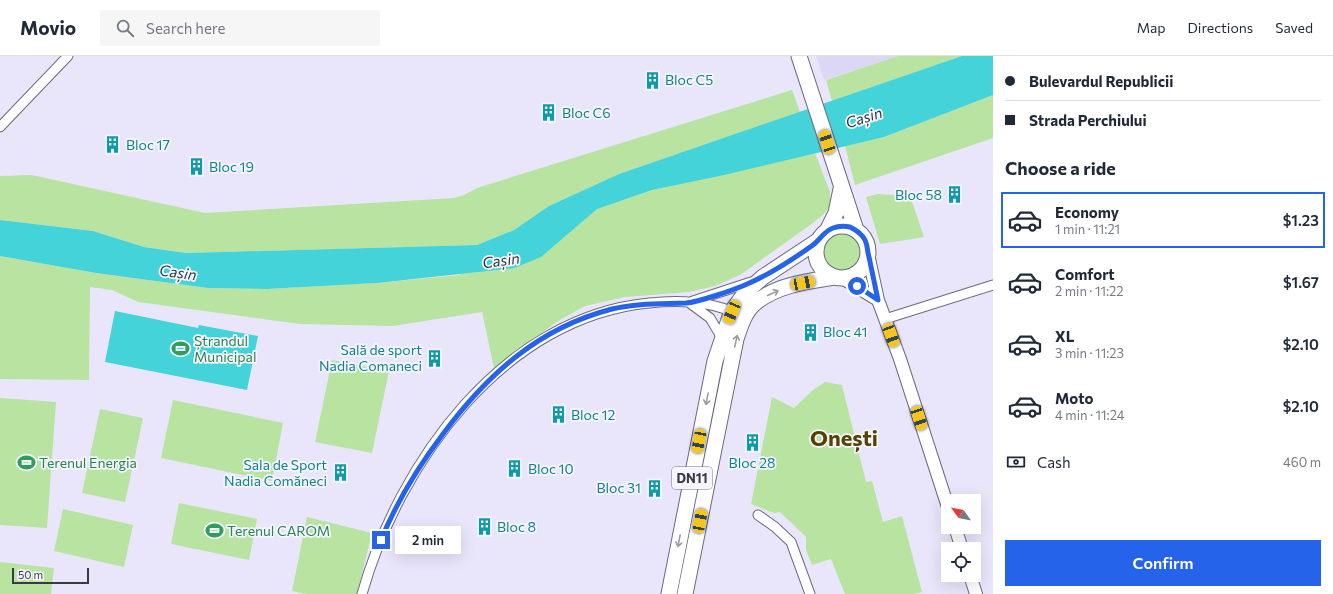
<!DOCTYPE html>
<html lang="en">
<head>
<meta charset="utf-8">
<style>
  :root { --surface:#fff; --page:#f6f6f7; --text:#1f2937; --muted:#747a83; --line:#e0e1e3; --accent:#2563eb }
  body { margin:0; font-family:Commissioner,sans-serif; background:var(--page); color:var(--text); height:100vh; display:flex; flex-direction:column; font-size:15px; white-space:nowrap }
  * { box-sizing:border-box; margin:0 }
  p { font-size:13px; color:var(--muted) }
  .icon { flex:none; width:22px; height:22px; fill:none; stroke:currentColor; stroke-width:2; stroke-linecap:round; stroke-linejoin:round }
  .map { position:relative; flex:1; overflow:hidden }
  .sheet { display:flex; flex-direction:column; background:var(--surface); width:340px }
  .sheet>* { flex:none }
  .top-card { display:grid; align-content:center; height:88px; padding:0 12px; background:var(--surface) }
  .needle { width:26px; rotate:303deg }
  .fabs { position:absolute; left:941px; top:438px; display:grid; gap:8px }
  .fabs a { display:grid; place-items:center; width:40px; height:40px; border-radius:0px; background:var(--surface); box-shadow:0 4px 16px #0002; font-size:20px }
  .scale { position:absolute; left:12px; bottom:10px; width:77px; box-sizing:border-box; padding-left:4px; border:2px solid #3b3942; border-top:0; font-size:11px; line-height:14px; white-space:nowrap; color:#3b3942; -webkit-text-stroke:3px #f6f5fe; paint-order:stroke }
  .end { position:absolute; width:18px; height:18px; margin:-9px; border:5px solid #2563eb; background:#fff; box-shadow:0 0 0 2px #fff }
  .from { border-radius:50% }
  .bubble { position:absolute; height:28px; border-radius:0px; background:var(--surface); box-shadow:0 4px 16px #0002; font-size:13px; font-weight:600; line-height:28px; text-align:center }
  .car { position:absolute; width:12px; height:24px; margin:-12px -6px; border-radius:5px; box-shadow:0 0 3px 1px #0007; background:linear-gradient(#f5c518 24%,#345 0 40%,#f5c518 0 76%,#345 0 86%,#f5c518 0) }
  .top-card b { display:flex; align-items:center; gap:14px; height:38px; font-size:15px }
  .top-card b+b { border-top:1px solid var(--line) }
  .top-card i { width:10px; height:10px; background:var(--text) }
  ul { padding:0; list-style:none }
  li { display:flex; align-items:center; gap:12px; height:56px; margin:0 8px 6px; padding:0 4px; border:2px solid transparent; border-radius:0px }
  li div { flex:1 }
  li b { display:block; font-size:15px }
  li em { font-style:normal; font-weight:600 }
  li.current { border-color:var(--accent) }
  li>.icon { width:36px; height:36px; stroke-width:1.5 }
  h2 { padding:0 12px; font-size:18px; line-height:48px }
  .pay { display:flex; align-items:center; gap:10px; height:44px; padding:0 12px; font-size:15px }
  .pay p { margin-inline-start:auto }
  .cta { display:flex; gap:8px; margin-top:auto; padding:8px 12px }
  .cta a { flex:1; height:46px; border-radius:0px; background:var(--accent); color:#fff; font-size:16px; font-weight:600; line-height:46px; text-align:center }
  header { display:flex; align-items:center; gap:24px; box-sizing:border-box; height:56px; padding:0 20px; background:var(--surface); border-bottom:1px solid var(--line) }
  header strong { font-size:19px }
  nav { display:flex; gap:22px; margin-inline-start:auto; font-size:14px }
  .search { width:280px; height:36px; background:var(--page); display:flex; align-items:center; gap:10px; box-sizing:border-box; padding:0 14px; border-radius:0px; color:var(--muted); font-size:15px }
  main { display:flex; flex:1; min-height:0 }
  .map>svg:first-child { display:block }
</style>
</head>
<body>
<header>
<strong>Movio</strong>
<div class="search"><svg class="icon" aria-label="search" viewBox="0 0 24 24"><circle cx="10" cy="10" r="6"/><path d="M15 15l6 6"/></svg>Search here</div>
<nav><a>Map</a><a>Directions</a><a>Saved</a></nav>
</header>
<main>
<div class="map">
<svg width="993" height="538" viewBox="0 0 993 538">
  <rect width="100%" height="100%" fill="#e9e6fc"/>
  <path fill="#dcd7f4" d="M816,0H898L824,24Z"/>
  <path fill="#b8e3a1" d="M898,0H962L832,45L826,24Z
    M792,34L800,56L619,118L549,150L514,174L477,189L186,197L144,191L93,175L0,164V120L32,119L205,157L454,142L464,139L477,132Z
    M993,39V82L855,129L845,90L884,81Z
    M815,97L830,136V150L825,157L813,167L740,219L715,230L689,236L625,241L585,250L558,265L494,312L482,256L393,270L300,268L138,246L112,234L90,231L89,324L0,323V200L96,217L208,232L267,233L377,227L459,219L596,153L652,134Z
    M878,138L910,140L924,181L880,188L866,141Z
    M818 196a25 25 0 1 1 50 0a25 25 0 1 1-50 0Z
    M332,304L389,315L372,397L315,386Z
    M825,326L842,329L866,426L872,425L883,466L902,460L922,536L914,538H845L831,503L812,509L806,494V481L780,456L774,457L751,448L772,341L794,352L813,334Z
    M0,342L56,346L47,472L0,469Z
    M173,344L283,367L272,425L161,402Z
    M100,353L143,362L125,446L82,437Z
    M179,447L257,463L249,504L171,488Z
    M63,453L133,469L124,511L54,495Z
    M307,461L372,477L357,538H306L292,535Z
    M0,506L54,512L51,538H0Z"/>
  <path fill="#43d3d8" d="M962,0H993V39L884,81L724,119L652,134L597,153L541,201L514,212L377,227L267,233L208,232L96,217L0,200V164L93,175L144,191L186,197L477,189L514,174L549,150L619,118Z
    M115,255L198,272L199,269L258,280L247,334L105,306Z"/>
  <g fill="none" stroke-linecap="round" stroke-linejoin="round">
    <defs>
      <path id="minor" d="M0,71L68,0
        M693,245L751,226
        M691,248L710,262L722,282
        M885,263L993,229
        M758,459L775,471L791,486L810,538
        M362,538C399,407 503,261 649,247C677,244 709,245 735,257"/>
      <path id="tertiary" d="M868,198L878,244L900,303L948,451
        M842,222L878,244
        M955,471L962,493
        M970,519L976,538"/>
      <path id="primary" d="M799,0L856,174
        M816 196a26 26 0 1 1 52 0a26 26 0 1 1-52 0Z
        M827,175L836,157L841,133
        M669,538L715,305L732,255L746,236L763,221L819,184
        M685,538L736,283C740,271 744,257 754,248C775,229 809,225 835,221"/>
    </defs>
    <use href="#minor" stroke="#6c697c" stroke-width="11"/>
    <use href="#tertiary" stroke="#6c697c" stroke-width="14"/>
    <use href="#primary" stroke="#6c697c" stroke-width="17"/>
    <use href="#minor" stroke="#fff" stroke-width="9"/>
    <use href="#tertiary" stroke="#fff" stroke-width="12"/>
    <use href="#primary" stroke="#fff" stroke-width="15"/>
  </g>
  <defs><path id="oneway-shaft" d="M-6 0H5M1.5-3L5.5 0L1.5 3" fill="none" stroke-width="1.6" stroke-linecap="round" stroke-linejoin="round"/></defs>
  <g stroke="#9d9ca0">
    <use href="#oneway-shaft" transform="translate(773 237) rotate(-24)"/>
    <use href="#oneway-shaft" transform="translate(736 285) rotate(-78)"/>
    <use href="#oneway-shaft" transform="translate(707 343) rotate(101)"/>
    <use href="#oneway-shaft" transform="translate(679 485) rotate(101)"/>
  </g>
  <g fill="none" stroke-linecap="round" stroke-linejoin="round">
    <path stroke="#2563eb" stroke-width="5" d="M381,484C397,445 418,411 443,378C487,319 538,272 612,253C637,247 661,248 686,247C699,246 733,234 745,229C769,219 792,204 813,189C820,184 824,175 833,172C838,170 845,170 850,171C856,174 862,178 865,184C868,190 867,195 869,201C872,215 875,230 878,244L857,230"/>
  </g>
  <defs>
    <symbol id="building-bare" viewBox="-9 -9 18 18"><path d="M-4-6H4V6H1V3H-1V6H-4ZM-2.5-4.3h1.7v1.8h-1.7ZM.8-4.3h1.7v1.8H.8ZM-2.5-1h1.7V.8h-1.7ZM.8-1h1.7V.8H.8Z" fill="#0f9aa8" stroke="#f6f5fe" stroke-width="2.5" paint-order="stroke"/></symbol>
    <symbol id="stadium-bare" viewBox="-9 -9 18 18"><path d="M0-5a6.5 5 0 1 0 0 10a6.5 5 0 1 0 0-10ZM-3.5-1.8h7v3.6h-7Z" fill="#2e9e5b" stroke="#f6f5fe" stroke-width="2.5" paint-order="stroke"/></symbol>
  </defs>
  <g fill-rule="evenodd">
    <use href="#building-bare" x="640" y="12" width="25" height="25"/>
    <use href="#building-bare" x="536" y="44" width="25" height="25"/>
    <use href="#building-bare" x="100" y="76" width="25" height="25"/>
    <use href="#building-bare" x="184" y="98" width="25" height="25"/>
    <use href="#building-bare" x="942" y="126" width="25" height="25"/>
    <use href="#building-bare" x="798" y="264" width="25" height="25"/>
    <use href="#stadium-bare" x="168" y="280" width="25" height="25"/>
    <use href="#building-bare" x="422" y="290" width="25" height="25"/>
    <use href="#building-bare" x="546" y="346" width="25" height="25"/>
    <use href="#building-bare" x="740" y="374" width="25" height="25"/>
    <use href="#stadium-bare" x="14" y="394" width="25" height="25"/>
    <use href="#building-bare" x="502" y="400" width="25" height="25"/>
    <use href="#building-bare" x="328" y="404" width="25" height="25"/>
    <use href="#building-bare" x="642" y="420" width="25" height="25"/>
    <use href="#building-bare" x="472" y="458" width="25" height="25"/>
    <use href="#stadium-bare" x="202" y="462" width="25" height="25"/>
  </g>
  <g text-anchor="middle" stroke-width="3.5" stroke-linejoin="round" paint-order="stroke">
    <rect fill="#f6f5fe" stroke="#73717a" stroke-width="1" x="672" y="411" width="40" height="22" rx="3"/>
    <g font-size="13" font-weight="bold" fill="#3b3942">
      <text x="692" y="427">DN11</text>
    </g>
    <g font-size="14" fill="#0d838f" stroke="#f6f5fe" text-anchor="start">
      <text x="665" y="29">Bloc C5</text>
      <text x="562" y="62">Bloc C6</text>
      <text x="126" y="94">Bloc 17</text>
      <text x="209" y="116">Bloc 19</text>
      <text x="942" y="144" text-anchor="end">Bloc 58</text>
      <text x="823" y="281">Bloc 41</text>
      <text x="422" y="299" text-anchor="end">Sală de sport<tspan x="422" dy="16">Nadia Comaneci</tspan></text>
      <text x="571" y="364">Bloc 12</text>
      <text x="752" y="412" text-anchor="middle">Bloc 28</text>
      <text x="327" y="414" text-anchor="end">Sala de Sport<tspan x="327" dy="16">Nadia Comăneci</tspan></text>
      <text x="528" y="418">Bloc 10</text>
      <text x="641" y="437" text-anchor="end">Bloc 31</text>
      <text x="497" y="476">Bloc 8</text>
    </g>
    <g font-size="14" fill="#27864d" stroke="#f6f5fe" text-anchor="start">
      <text x="194" y="290">Ștrandul<tspan x="194" dy="16">Municipal</tspan></text>
      <text x="39" y="412">Terenul Energia</text>
      <text x="227" y="480">Terenul CAROM</text>
    </g>
    <g font-size="15" font-style="italic" fill="#253d3e" stroke="#f6f5fe">
      <text transform="translate(864 62) rotate(-18)" y="5">Cașin</text>
      <text transform="translate(501 205) rotate(-8)" y="5">Cașin</text>
      <text transform="translate(178 217) rotate(8)" y="5">Cașin</text>
    </g>
    <g font-size="22" font-weight="bold" fill="#544300" stroke="#f6f5fe">
      <text x="844" y="390">Onești</text>
    </g>
  </g>
</svg>
<div class="fabs">
<a><svg class="needle" viewBox="-14 -14 28 28"><path d="M0-13l5 13h-10z" fill="#e53935"/><path d="M0 13l5-13h-10z" fill="#747a83"/></svg></a>
<a><svg class="icon" aria-label="locate" viewBox="0 0 24 24"><circle cx="12" cy="12" r="6"/><path d="M12 2v4M12 18v4M2 12h4M18 12h4"/></svg></a>
</div>
<div class="scale">50 m</div>
<i class="end from" style="left:857px;top:230px"></i>
<i class="end" style="left:381px;top:484px"></i>
<div class="bubble" style="left:395px;top:470px;width:66px">2 min</div>
<i class="car" style="left:827px;top:86px;rotate:342deg"></i>
<i class="car" style="left:803px;top:227px;rotate:79deg"></i>
<i class="car" style="left:732px;top:256px;rotate:203deg"></i>
<i class="car" style="left:891px;top:279px;rotate:160deg"></i>
<i class="car" style="left:919px;top:362px;rotate:162deg"></i>
<i class="car" style="left:699px;top:385px;rotate:191deg"></i>
<i class="car" style="left:700px;top:465px;rotate:11deg"></i>
</div>
<section class="sheet">
<div class="top-card">
<b><i class="from"></i>Bulevardul Republicii</b>
<b><i></i>Strada Perchiului</b>
</div>
<h2>Choose a ride</h2>
<ul>
<li class="current"><svg class="icon" aria-label="car" viewBox="0 0 24 24"><path d="M5 17H2v-5l4-1 3-4h7l3 4 3 1v5h-3M9 17h6M6 11h13"/><circle cx="7" cy="17" r="2"/><circle cx="17" cy="17" r="2"/></svg><div><b>Economy</b><p>1 min · 11:21</p></div><em>$1.23</em></li>
<li><svg class="icon" aria-label="car" viewBox="0 0 24 24"><path d="M5 17H2v-5l4-1 3-4h7l3 4 3 1v5h-3M9 17h6M6 11h13"/><circle cx="7" cy="17" r="2"/><circle cx="17" cy="17" r="2"/></svg><div><b>Comfort</b><p>2 min · 11:22</p></div><em>$1.67</em></li>
<li><svg class="icon" aria-label="car" viewBox="0 0 24 24"><path d="M5 17H2v-5l4-1 3-4h7l3 4 3 1v5h-3M9 17h6M6 11h13"/><circle cx="7" cy="17" r="2"/><circle cx="17" cy="17" r="2"/></svg><div><b>XL</b><p>3 min · 11:23</p></div><em>$2.10</em></li>
<li><svg class="icon" aria-label="car" viewBox="0 0 24 24"><path d="M5 17H2v-5l4-1 3-4h7l3 4 3 1v5h-3M9 17h6M6 11h13"/><circle cx="7" cy="17" r="2"/><circle cx="17" cy="17" r="2"/></svg><div><b>Moto</b><p>4 min · 11:24</p></div><em>$2.10</em></li>
</ul>
<div class="pay"><svg class="icon" aria-label="cash" viewBox="0 0 24 24"><path d="M3 7h18v10H3z"/><circle cx="12" cy="12" r="2"/></svg>Cash<p>460 m</p></div>
<div class="cta"><a>Confirm</a></div>
</section>
</main>
</body>
</html>
